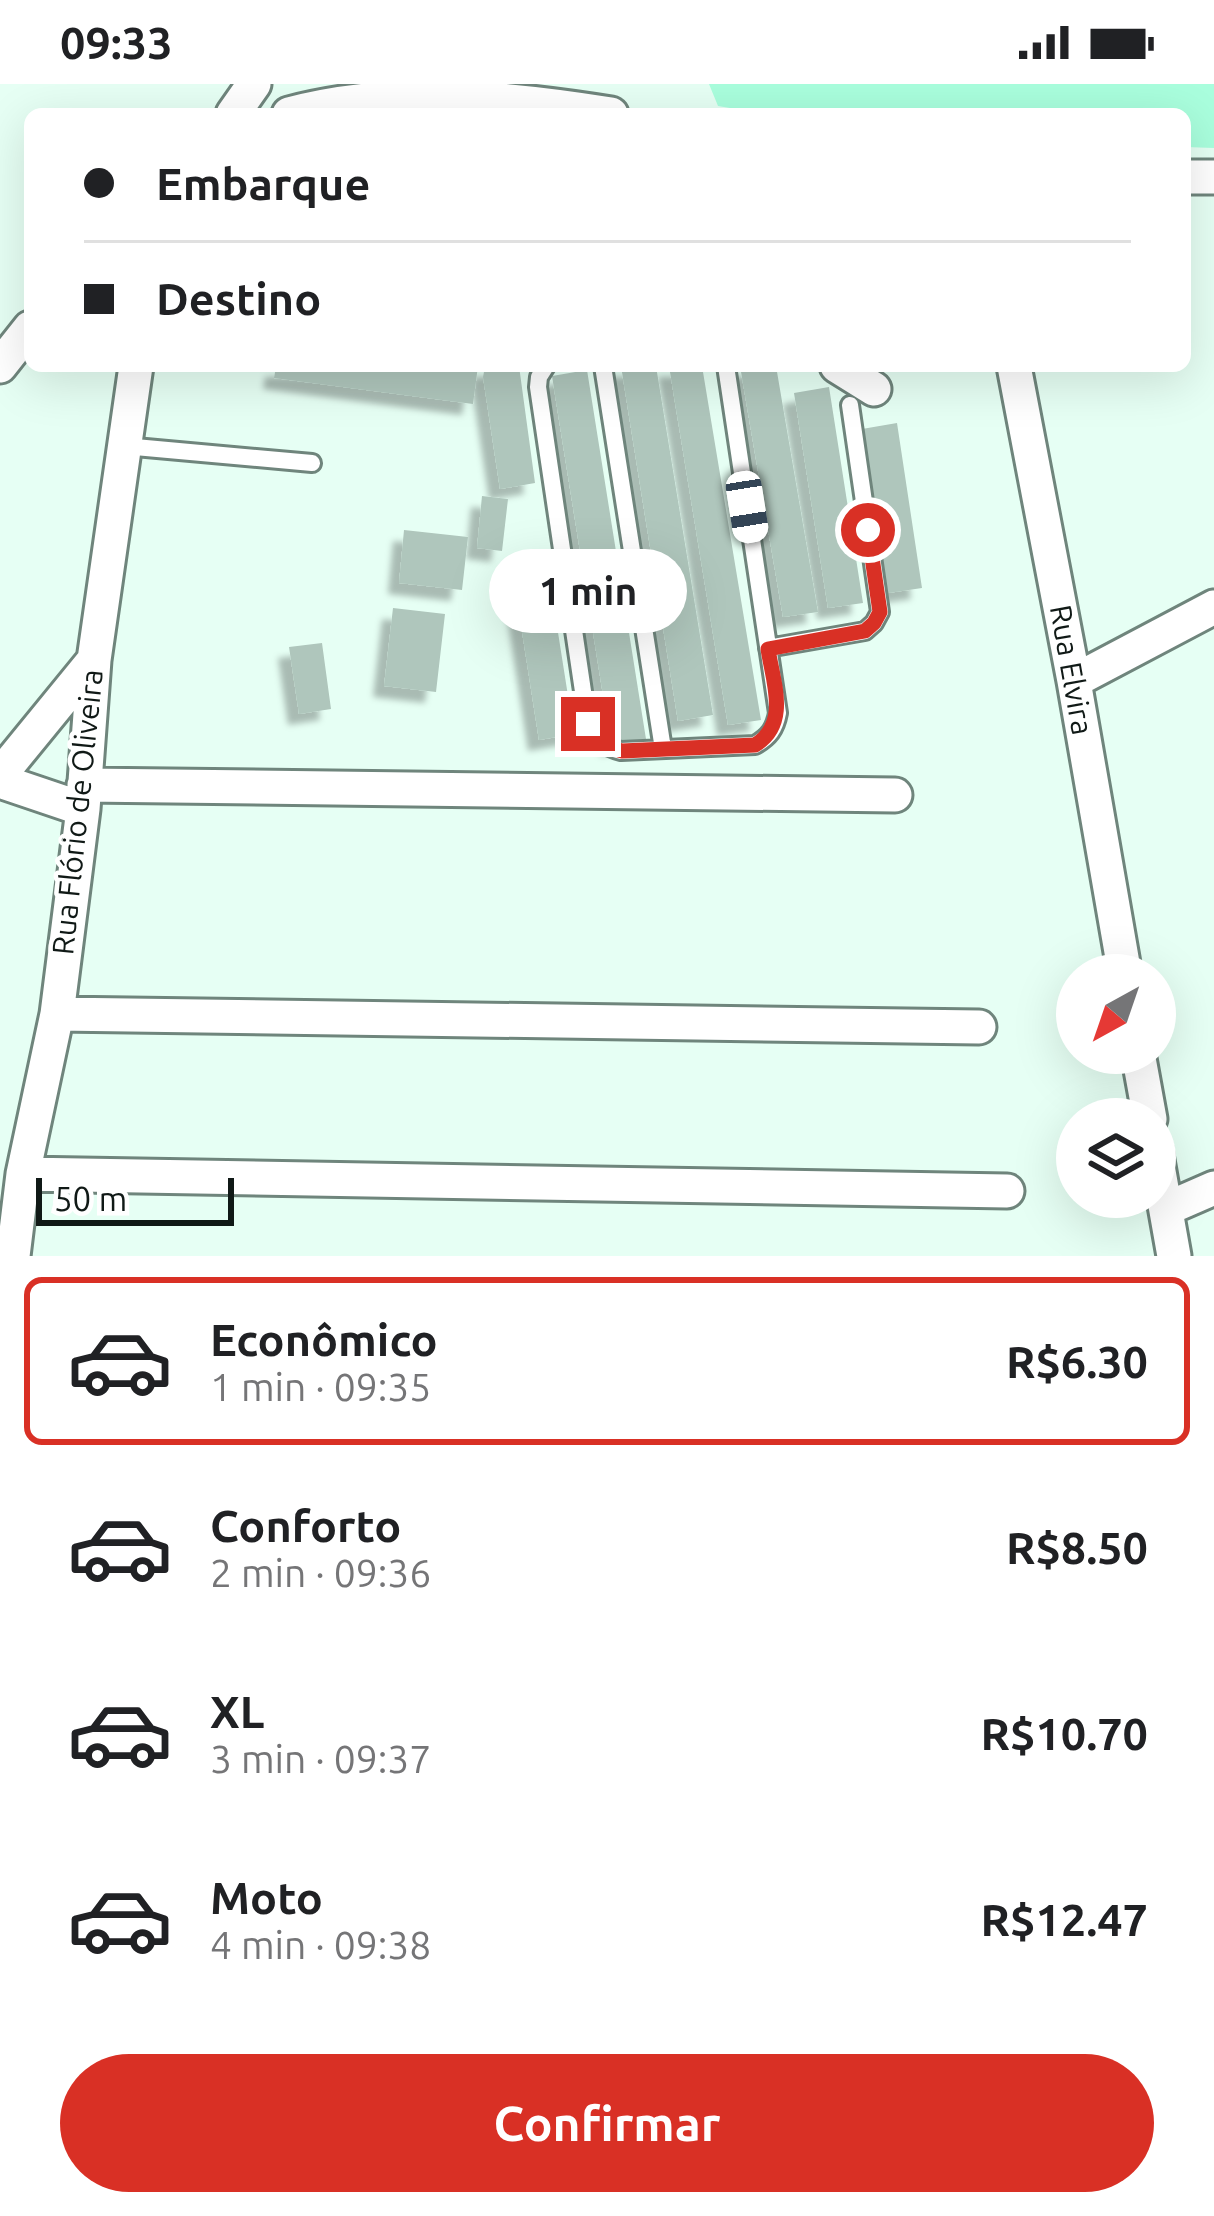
<!DOCTYPE html>
<html lang="pt">
<head>
<meta charset="utf-8">
<style>
  :root { --surface:#fff; --page:#f6f6f6; --text:#202124; --muted:#757577; --line:#e0e0e0; --accent:#d93025 }
  body { margin:0; font-family:Ubuntu,sans-serif; background:var(--page); color:var(--text); height:100vh; display:flex; flex-direction:column; font-size:45px; white-space:nowrap }
  * { box-sizing:border-box; margin:0 }
  p { font-size:39px; color:var(--muted) }
  .icon { flex:none; width:66px; height:66px; fill:none; stroke:currentColor; stroke-width:2; stroke-linecap:round; stroke-linejoin:round }
  .map { position:relative; height:1172px; overflow:hidden }
  .details { display:flex; flex-direction:column; background:var(--surface); flex:1 }
  .details>* { flex:none }
  .guide { position:absolute; left:24px; top:24px; width:1167px; height:264px; border-radius:18px; box-shadow:0 12px 48px #0002; display:grid; align-content:center; height:264px; padding:0 60px; background:var(--surface) }
  .needle { width:78px; rotate:220deg }
  .tools { position:absolute; left:1056px; top:870px; display:grid; gap:24px }
  .tools a { display:grid; place-items:center; width:120px; height:120px; border-radius:50%; background:var(--surface); box-shadow:0 12px 48px #0002; font-size:60px }
  .scale { position:absolute; left:36px; bottom:30px; width:198px; box-sizing:border-box; padding-left:12px; border:6px solid #101916; border-top:0; font-size:33px; line-height:42px; white-space:nowrap; color:#101916; -webkit-text-stroke:9px #fff; paint-order:stroke }
  .end { position:absolute; width:54px; height:54px; margin:-27px; border:15px solid #d93025; background:#fff; box-shadow:0 0 0 6px #fff }
  .from { border-radius:50% }
  .bubble { position:absolute; height:84px; border-radius:42px; background:var(--surface); box-shadow:0 12px 48px #0002; font-size:39px; font-weight:700; line-height:84px; text-align:center }
  .car { position:absolute; width:36px; height:72px; margin:-36px -18px; border-radius:15px; box-shadow:0 0 9px 3px #0007; background:linear-gradient(#fff 24%,#345 0 40%,#fff 0 76%,#345 0 86%,#fff 0) }
  .guide b { display:flex; align-items:center; gap:42px; height:114px; font-size:45px }
  .guide b+b { border-top:3px solid var(--line) }
  .guide i { width:30px; height:30px; background:var(--text) }
  ul { padding:21px 0 0; list-style:none }
  li { display:flex; align-items:center; gap:36px; height:168px; margin:0 24px 18px; padding:0 36px; border:6px solid transparent; border-radius:18px }
  li div { flex:1 }
  li b { display:block; font-size:45px }
  li em { font-style:normal; font-weight:700 }
  li.selected { border-color:var(--accent) }
  li>.icon { width:108px; height:108px; stroke-width:1.5 }
  .button { display:flex; gap:24px; margin-top:auto; padding:24px 60px }
  .button a { flex:1; height:138px; border-radius:72px; background:var(--accent); color:#fff; font-size:48px; font-weight:700; line-height:138px; text-align:center }
  .status { display:flex; justify-content:space-between; align-items:center; height:84px; padding:0 60px; background:var(--surface); direction:ltr }
  .status svg { height:33px; fill:currentColor }
  .map>svg:first-child { display:block }
</style>
</head>
<body>
<div class="status"><b>09:33</b><svg viewBox="0 0 49 12"><path d="M0 12V9h3v3zM5 12V6h3v6zM10 12V3h3v9zM15 12V0h3v12zM26 1h20v11H26zM47 4h2v5h-2z"/></svg></div>
<div class="map">
<svg width="1214" height="1172" viewBox="0 0 1214 1172">
  <defs>
    <filter id="shadow"><feDropShadow dx="-11" dy="11" stdDeviation="3" flood-color="#0004"/></filter>
  </defs>
  <rect width="100%" height="100%" fill="#e6fff4"/>
  <path fill="#a9fedd" d="M709,0H1214V64L1185,63V30H766L718,22Z"/>
  <path fill="#afc6bc" filter="url(#shadow)" d="M276,282H478L473,320L274,294Z
    M485,282H519L535,399L500,405L483,293Z
    M621,282H656L713,631L678,637Z
    M669,282H702L761,636L728,641Z
    M740,282H776L818,528L783,533Z
    M587,286L646,655L611,661L552,292Z
    M829,303L863,519L828,524L794,309Z
    M897,339L922,504L888,509L862,345Z
    M482,412L508,415L502,467L477,464Z
    M404,446L468,453L462,506L399,499Z
    M548,485L574,650L539,656L513,490Z
    M393,524L445,530L436,608L384,602Z
    M322,559L331,625L299,630L289,563Z"/>
  <g fill="none" stroke-linecap="round" stroke-linejoin="round">
    <defs>
      <path id="service" d="M546,282L539,293L538,303L588,641C597,656 604,663 621,667L755,661C769,653 775,645 778,629L726,282
        M603,282L663,665
        M124,362L312,379
        M768,564L865,547L874,539L880,528L850,321"/>
      <path id="minor" d="M233,30L254,0
        M289,30C393,2 505,13 611,30
        M1185,93H1214
        M0,282L30,244
        M837,282L874,305
        M1014,282L1074,597L1125,891
        M1074,597L1214,523
        M0,691L94,576
        M0,697L83,725
        M84,701L895,711
        M57,930L979,943
        M1138,969L1150,1035
        M1155,1065L1174,1172
        M23,1090L1007,1107
        M1166,1125L1214,1104
        M13,1172L23,1090L57,930L83,725L94,576L136,282"/>
    </defs>
    <use href="#service" stroke="#6f857c" stroke-width="22"/>
    <use href="#minor" stroke="#6f857c" stroke-width="39"/>
    <use href="#service" stroke="#fff" stroke-width="16"/>
    <use href="#minor" stroke="#fff" stroke-width="33"/>
  </g>
  <g fill="none" stroke-linecap="round" stroke-linejoin="round">
    <path stroke="#d93025" stroke-width="15" d="M588,640C597,656 605,663 622,667L755,661C790,640 773,598 768,565L865,547L874,539L880,528L868,446"/>
  </g>
  <g text-anchor="middle" stroke-width="9" stroke-linejoin="round" paint-order="stroke">
    <g font-size="30" fill="#101916" stroke="#fff">
      <text transform="translate(1071 586) rotate(80)" y="10">Rua Elvira</text>
      <text transform="translate(78 728) rotate(-84)" y="10">Rua Flório de Oliveira</text>
    </g>
  </g>
</svg>
<div class="tools">
<a><svg class="needle" viewBox="-14 -14 28 28"><path d="M0-13l5 13h-10z" fill="#e53935"/><path d="M0 13l5-13h-10z" fill="#757577"/></svg></a>
<a><svg class="icon" aria-label="layers" viewBox="0 0 24 24"><path d="M12 4l9 5-9 5-9-5zM3 14l9 5 9-5"/></svg></a>
</div>
<div class="scale">50 m</div>
<i class="end from" style="left:868px;top:446px"></i>
<i class="end" style="left:588px;top:640px"></i>
<div class="bubble" style="left:489px;top:465px;width:198px">1 min</div>
<i class="car" style="left:747px;top:423px;rotate:171deg"></i>
<div class="guide">
<b><i class="from"></i>Embarque</b>
<b><i></i>Destino</b>
</div>
</div>
<section class="details">
<ul>
<li class="selected"><svg class="icon" aria-label="car" viewBox="0 0 24 24"><path d="M5 17H2v-5l4-1 3-4h7l3 4 3 1v5h-3M9 17h6M6 11h13"/><circle cx="7" cy="17" r="2"/><circle cx="17" cy="17" r="2"/></svg><div><b>Econômico</b><p>1 min · 09:35</p></div><em>R$6.30</em></li>
<li><svg class="icon" aria-label="car" viewBox="0 0 24 24"><path d="M5 17H2v-5l4-1 3-4h7l3 4 3 1v5h-3M9 17h6M6 11h13"/><circle cx="7" cy="17" r="2"/><circle cx="17" cy="17" r="2"/></svg><div><b>Conforto</b><p>2 min · 09:36</p></div><em>R$8.50</em></li>
<li><svg class="icon" aria-label="car" viewBox="0 0 24 24"><path d="M5 17H2v-5l4-1 3-4h7l3 4 3 1v5h-3M9 17h6M6 11h13"/><circle cx="7" cy="17" r="2"/><circle cx="17" cy="17" r="2"/></svg><div><b>XL</b><p>3 min · 09:37</p></div><em>R$10.70</em></li>
<li><svg class="icon" aria-label="car" viewBox="0 0 24 24"><path d="M5 17H2v-5l4-1 3-4h7l3 4 3 1v5h-3M9 17h6M6 11h13"/><circle cx="7" cy="17" r="2"/><circle cx="17" cy="17" r="2"/></svg><div><b>Moto</b><p>4 min · 09:38</p></div><em>R$12.47</em></li>
</ul>
<div class="button"><a>Confirmar</a></div>
</section>
</body>
</html>
